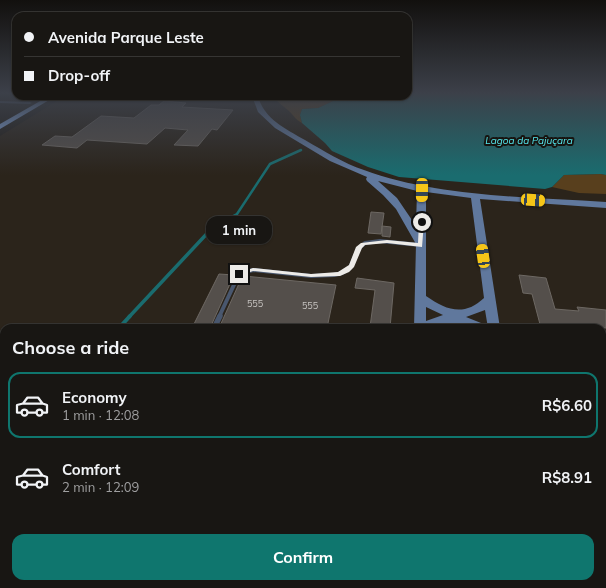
<!DOCTYPE html>
<html lang="en">
<head>
<meta charset="utf-8">
<style>
  :root { --surface:#181613; --page:#211f1c; --text:#f1f3f6; --muted:#9f9fa0; --line:#363533; --accent:#0f766e }
  body { margin:0; font-family:Mulish,sans-serif; background:var(--page); color:var(--text); height:100vh; display:flex; flex-direction:column; font-size:15px; white-space:nowrap }
  * { box-sizing:border-box; margin:0 }
  p { font-size:13px; color:var(--muted) }
  .icon { flex:none; width:22px; height:22px; fill:none; stroke:currentColor; stroke-width:2; stroke-linecap:round; stroke-linejoin:round }
  .map { position:relative; flex:1; overflow:hidden }
  .side { position:absolute; left:0px; top:324px; width:606px; height:264px; display:flex; flex-direction:column; background:var(--surface); border-radius:12px 12px 0 0; box-shadow:0 1px 3px #0004,0 0 0 1px var(--line) }
  .side>* { flex:none }
  .banner { position:absolute; left:12px; top:12px; width:400px; height:88px; border-radius:12px; box-shadow:0 1px 3px #0004,0 0 0 1px var(--line); display:grid; align-content:center; height:88px; padding:0 12px; background:var(--surface) }
  .end { position:absolute; width:18px; height:18px; margin:-9px; border:5px solid #edebe8; background:#111; box-shadow:0 0 0 2px #111 }
  .from { border-radius:50% }
  .bubble { position:absolute; height:28px; border-radius:12px; background:var(--surface); box-shadow:0 1px 3px #0004,0 0 0 1px var(--line); font-size:13px; font-weight:700; line-height:28px; text-align:center }
  .car { position:absolute; width:12px; height:24px; margin:-12px -6px; border-radius:5px; box-shadow:0 0 3px 1px #0007; background:linear-gradient(#f5c518 24%,#345 0 40%,#f5c518 0 76%,#345 0 86%,#f5c518 0) }
  .banner b { display:flex; align-items:center; gap:14px; height:38px; font-size:15px }
  .banner b+b { border-top:1px solid var(--line) }
  .banner i { width:10px; height:10px; background:var(--text) }
  ul { padding:0; list-style:none }
  li { display:flex; align-items:center; gap:12px; height:66px; margin:0 8px 6px; padding:0 4px; border:2px solid transparent; border-radius:12px }
  li div { flex:1 }
  li b { display:block; font-size:15px }
  li em { font-style:normal; font-weight:700 }
  li.selected { border-color:var(--accent) }
  li>.icon { width:36px; height:36px; stroke-width:1.5 }
  h2 { padding:0 12px; font-size:18px; line-height:48px }
  .action { display:flex; gap:8px; margin-top:auto; padding:8px 12px }
  .action a { flex:1; height:46px; border-radius:12px; background:var(--accent); color:#fff; font-size:16px; font-weight:700; line-height:46px; text-align:center }
  .map>svg:first-child { display:block }
</style>
</head>
<body>
<div class="map">
<svg width="606" height="588" viewBox="0 0 606 588">
  <rect width="100%" height="100%" fill="#201d19"/>
  <path fill="#2b241b" fill-rule="evenodd" d="M408,92H606V588H0V136L65,96H408ZM4,328H602V584H4Z"/>
  <path fill="#583f1d" d="M327,96H344L318,108L302,109L300,115L302,123C296,120 294,116 290,112C286,108 281,105 277,101C295,97 310,101 327,96Z
    M601,174L606,175V194L579,193L552,187L564,175Z"/>
  <path fill="#1a6c6f" d="M408,92H606V175L601,174L564,175L552,187L545,189L399,177L368,167L332,151L325,143L302,123L300,115L302,109L318,108L344,96H408Z"/>
  <g fill="none" stroke-linecap="round" stroke-linejoin="round">
    <path stroke="#1a6c6f" stroke-width="2.5" d="M218,224L237,214L270,164L301,150"/>
    <path stroke="#1a6c6f" stroke-width="3.5" d="M129,317L215,225L220,223"/>
    <path stroke="#1a6c6f" stroke-width="4" d="M119,328L130,316"/>
    <path stroke="#1a6c6f" stroke-width="5.5" d="M0,450L4,445"/>
  </g>
  <path fill="#544f4b" stroke="#6d6863" d="M164,101L186,103L182,107L233,110L217,130L212,129L198,146L174,145L188,130L165,128L147,144L87,140L77,148L42,145L55,136L72,137L101,116L134,118L151,105H159Z
    M371,212L384,213L381,234L368,233Z
    M382,226L391,227L390,237L382,236Z
    M219,274L234,275L210,328H192Z
    M519,275L546,278L555,309L579,311L577,307L606,310V328H541L532,294L523,293Z
    M244,276L336,285L327,328H219L242,277Z
    M357,278L394,283L390,328L370,327L375,290L355,288Z"/>
  <g fill="none" stroke-linecap="round" stroke-linejoin="round">
    <path stroke="#49576e" stroke-width="4" d="M219,317L239,274L253,270L311,276L334,275L342,273L350,268L358,249L365,243L380,241L420,245"/>
    <path stroke="#49576e" stroke-width="5.5" d="M214,328L220,316"/>
    <path stroke="#49576e" stroke-width="7" d="M602,557L606,558
      M312,584L313,588"/>
    <path fill="#49576e" fill-rule="evenodd" d="M0,101L30,102L32,103L30,104L0,103Z
      M602,425H606V435H602Z"/>
    <path fill="#60789d" fill-rule="evenodd" d="M252,96H258C264,119 286,129 305,140C324,151 343,163 364,170C437,197 529,197 606,202V208L480,199L500,328H488L485,310L466,317L486,325L487,328H470L459,324L445,323L434,328H414L416,244L396,209L383,195L367,181L366,179L367,177L330,161L275,128L258,112ZM378,181L417,191L416,226L397,198ZM426,192L471,198L484,298C464,317 446,310 426,296ZM426,307L443,315L426,321Z
      M411,584H431V588H411Z
      M526,584H546V588H526Z"/>
    <path fill="#83a8e1" fill-rule="evenodd" d="M49,96H56L0,129V124Z"/>
  </g>
  <linearGradient id="sky" x2="0" y2="1"><stop stop-color="#12100e"/><stop offset="0.53" stop-color="#3c4049"/><stop offset="1" stop-color="#3c4049" stop-opacity="0"/></linearGradient>
  <rect width="606" height="175" fill="url(#sky)"/>
  <path fill="#edebe8" d="M422,221L424,222L422,247L387,243L365,245L362,248L354,267L349,272L340,276L311,277L253,271L239,276L236,274L253,268L311,274L338,272L349,265L356,247L361,243L387,240L418,243L419,222Z"/>
  <g text-anchor="middle" stroke-width="4" stroke-linejoin="round" paint-order="stroke">
    <g font-size="9" fill="#c7c4c1">
      <text x="255" y="307">555</text>
      <text x="310" y="309">555</text>
    </g>
    <g font-size="10" font-style="italic" fill="#56e9ef" stroke="#171410">
      <text x="529" y="144">Lagoa da Pajuçara</text>
    </g>
  </g>
</svg>
<i class="end from" style="left:422px;top:222px"></i>
<i class="end" style="left:239px;top:274px"></i>
<div class="bubble" style="left:206px;top:216px;width:66px">1 min</div>
<i class="car" style="left:422px;top:190px;rotate:181deg"></i>
<i class="car" style="left:533px;top:200px;rotate:94deg"></i>
<i class="car" style="left:483px;top:256px;rotate:352deg"></i>
<div class="banner">
<b><i class="from"></i>Avenida Parque Leste</b>
<b><i></i>Drop-off</b>
</div>
<section class="side">
<h2>Choose a ride</h2>
<ul>
<li class="selected"><svg class="icon" aria-label="car" viewBox="0 0 24 24"><path d="M5 17H2v-5l4-1 3-4h7l3 4 3 1v5h-3M9 17h6M6 11h13"/><circle cx="7" cy="17" r="2"/><circle cx="17" cy="17" r="2"/></svg><div><b>Economy</b><p>1 min · 12:08</p></div><em>R$6.60</em></li>
<li><svg class="icon" aria-label="car" viewBox="0 0 24 24"><path d="M5 17H2v-5l4-1 3-4h7l3 4 3 1v5h-3M9 17h6M6 11h13"/><circle cx="7" cy="17" r="2"/><circle cx="17" cy="17" r="2"/></svg><div><b>Comfort</b><p>2 min · 12:09</p></div><em>R$8.91</em></li>
</ul>
<div class="action"><a>Confirm</a></div>
</section>
</div>
</body>
</html>
